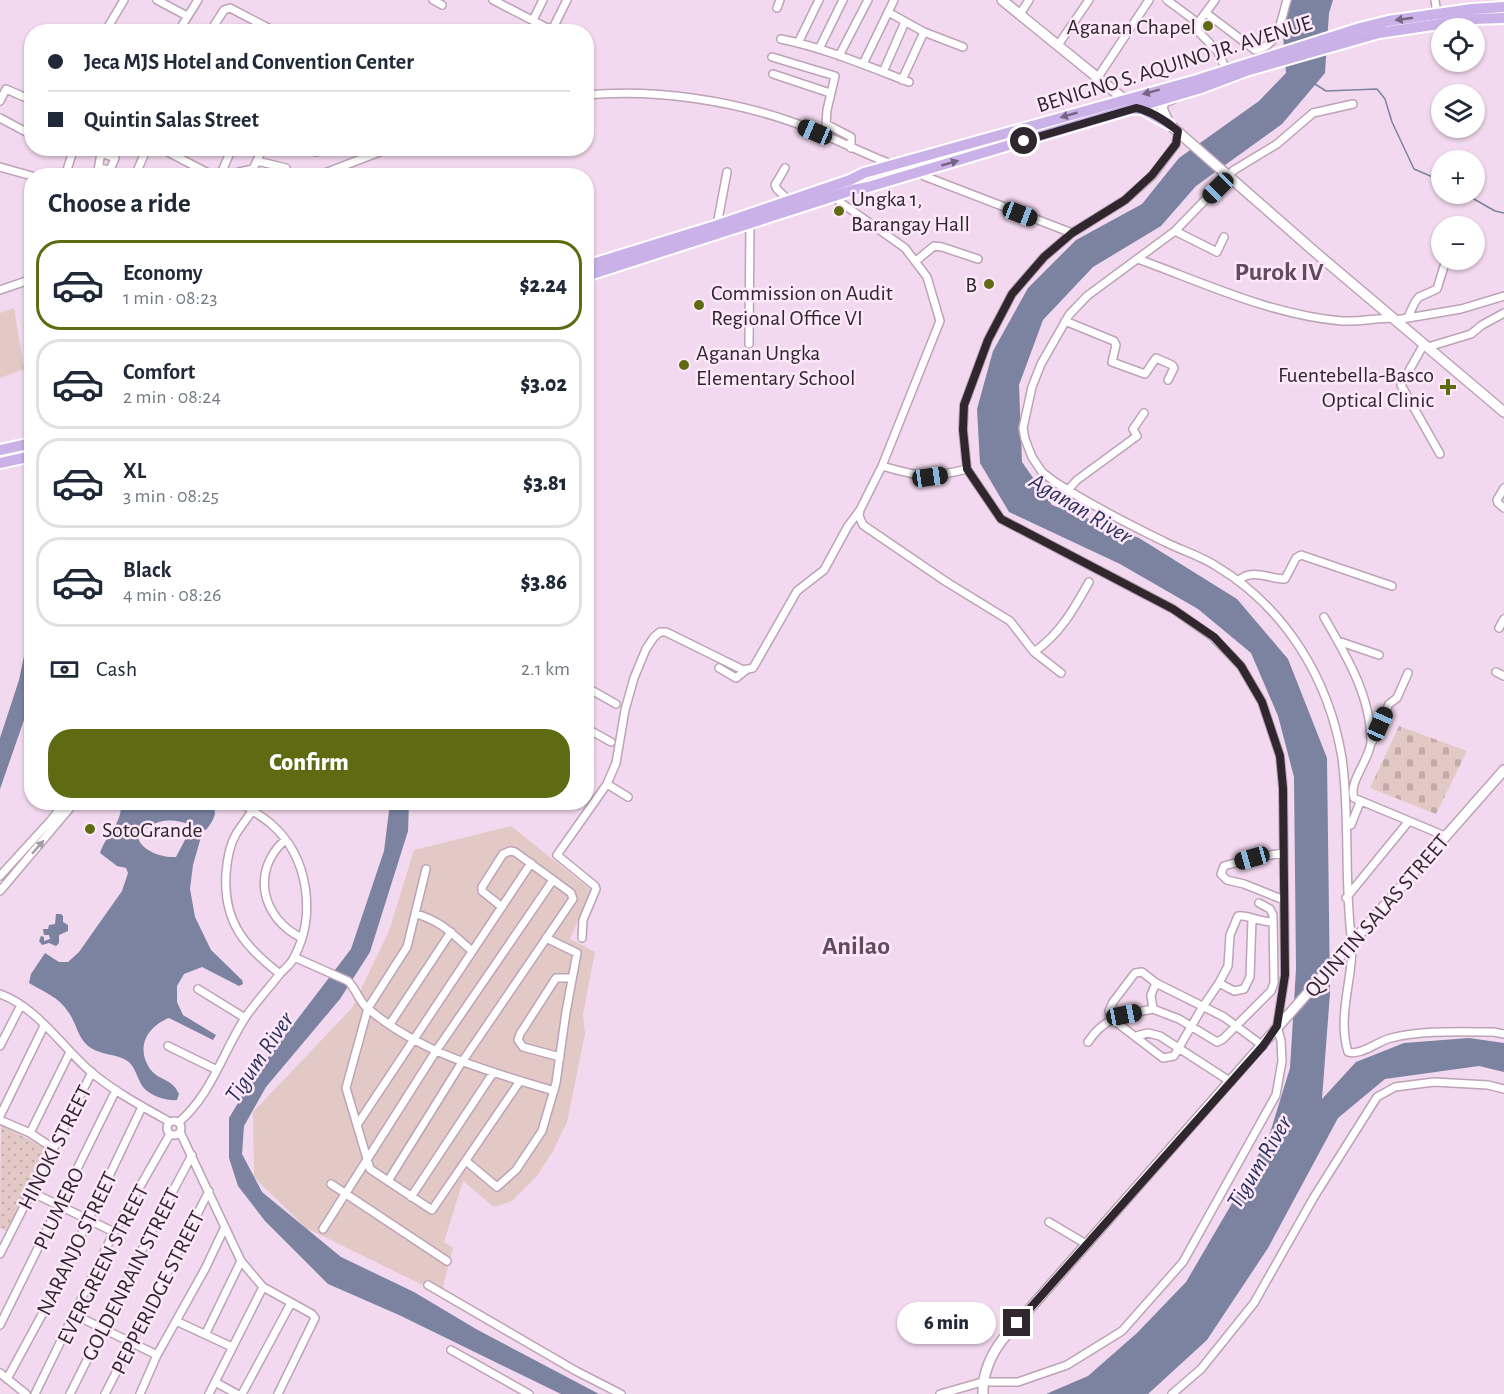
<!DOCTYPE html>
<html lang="en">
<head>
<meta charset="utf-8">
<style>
  :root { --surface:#fff; --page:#f6f6f7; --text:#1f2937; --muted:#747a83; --line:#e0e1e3; --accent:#5f6b12 }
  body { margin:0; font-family:"Alegreya Sans",sans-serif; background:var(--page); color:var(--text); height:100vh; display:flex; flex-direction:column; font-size:22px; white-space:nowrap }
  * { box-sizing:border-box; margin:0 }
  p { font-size:20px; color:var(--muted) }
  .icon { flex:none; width:33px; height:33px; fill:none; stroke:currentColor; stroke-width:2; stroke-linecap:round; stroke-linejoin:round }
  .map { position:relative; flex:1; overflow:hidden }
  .details { position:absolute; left:24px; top:168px; width:570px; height:642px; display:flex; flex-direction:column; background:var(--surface); border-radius:24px; box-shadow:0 2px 4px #0004 }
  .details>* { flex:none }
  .guide { position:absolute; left:24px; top:24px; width:570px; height:132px; border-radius:24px; box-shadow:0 2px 4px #0004; display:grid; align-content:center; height:132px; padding:0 24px; background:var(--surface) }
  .fabs { position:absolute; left:1431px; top:18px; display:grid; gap:12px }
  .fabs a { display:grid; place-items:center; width:54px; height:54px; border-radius:50%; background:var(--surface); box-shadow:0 2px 4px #0004; font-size:30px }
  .end { position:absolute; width:27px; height:27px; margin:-14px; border:8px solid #30262e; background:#fff; box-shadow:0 0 0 3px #fff }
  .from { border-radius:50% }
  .bubble { position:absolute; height:42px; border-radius:21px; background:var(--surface); box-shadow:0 2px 4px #0004; font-size:20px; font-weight:800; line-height:42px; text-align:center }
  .car { position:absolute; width:18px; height:36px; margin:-18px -9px; border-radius:8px; box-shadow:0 0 4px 2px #0007; background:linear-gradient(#222 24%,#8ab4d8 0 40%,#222 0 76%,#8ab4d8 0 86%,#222 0) }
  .guide b { display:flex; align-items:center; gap:21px; height:57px; font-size:22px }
  .guide b+b { border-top:2px solid var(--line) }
  .guide i { width:15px; height:15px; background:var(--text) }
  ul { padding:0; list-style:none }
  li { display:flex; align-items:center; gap:18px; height:90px; margin:0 12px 9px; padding:0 12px; border:3px solid var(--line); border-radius:24px }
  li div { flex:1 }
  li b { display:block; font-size:22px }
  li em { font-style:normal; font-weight:800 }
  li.active { border-color:var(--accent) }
  li>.icon { width:54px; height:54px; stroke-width:1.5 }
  h2 { padding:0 24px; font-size:27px; line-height:72px }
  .pay { display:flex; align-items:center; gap:15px; height:66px; padding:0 24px; font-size:22px }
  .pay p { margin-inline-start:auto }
  .primary-button { display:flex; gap:12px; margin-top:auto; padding:12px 24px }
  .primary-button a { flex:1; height:69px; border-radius:24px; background:var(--accent); color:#fff; font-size:24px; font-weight:800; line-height:69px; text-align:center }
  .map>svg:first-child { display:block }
</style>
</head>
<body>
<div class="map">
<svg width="1504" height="1394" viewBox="0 0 1504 1394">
  <defs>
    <pattern id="cemetery-stones" width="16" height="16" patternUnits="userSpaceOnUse" patternTransform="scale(1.5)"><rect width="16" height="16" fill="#e2c9c5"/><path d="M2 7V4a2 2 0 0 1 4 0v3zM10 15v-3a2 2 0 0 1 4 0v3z" fill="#c2acaa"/></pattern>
    <pattern id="park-dots" width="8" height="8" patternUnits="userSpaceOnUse" patternTransform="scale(1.5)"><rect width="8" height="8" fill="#e2c9c5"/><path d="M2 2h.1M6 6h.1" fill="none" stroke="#c2acaa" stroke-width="1.8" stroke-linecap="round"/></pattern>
  </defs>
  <rect width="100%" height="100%" fill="#f3d9ef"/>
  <path fill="#e2c9c5" d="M14,308L24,369L0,378V313Z
    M511,826L591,890L570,939L595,952L583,1014L585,1034L567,1122L553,1151L537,1176L512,1201L494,1207L463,1181L444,1242L453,1248L441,1294L306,1228L254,1177L253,1112L352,1008L389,931L414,850Z"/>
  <path fill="url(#cemetery-stones)" d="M1399,726L1467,751L1436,814L1370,788Z"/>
  <path fill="url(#park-dots)" d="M1,1125L49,1150L8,1232L0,1228Z"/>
  <path fill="#7b83a1" d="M1287,0H1333L1329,13L1325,73L1282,124L1196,186L1161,226L1093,267L1043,320L1019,385L1022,462L1052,505L1139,538L1237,599L1288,659L1327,758L1330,993L1322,1099L1356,1062L1404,1043L1469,1038L1504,1043V1072L1479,1066L1385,1079L1338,1118L1268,1248L1207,1340L1148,1394H1046L1088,1376L1137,1333L1186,1282L1231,1205L1270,1133L1290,1068L1296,969L1294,777L1278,716L1251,653L1198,609L1120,564L1009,512L980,463L977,409L993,351L1028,288L1076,240L1142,204L1179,158L1259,101L1286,73L1283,34Z
    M31,623V700L0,789V738L19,680Z
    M208,803C221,810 213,821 206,830C190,825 176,817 159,822C151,824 144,830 137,833C138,850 161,858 176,857L188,834L201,837L193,865L190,889L195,917L211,950L242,980L243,984L239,986L202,967L184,974L177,986V1002L183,1015L216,1035L213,1040L169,1018C148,1026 135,1047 150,1069C159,1081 172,1078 179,1094L177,1100C167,1101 150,1096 143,1087C138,1080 136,1070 130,1063C119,1053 99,1056 87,1045C78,1037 76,1023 69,1013C59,997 44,992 29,983L31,974L45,953L59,962H68L79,952L122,891L128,873L126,868L117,866L100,853C107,833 122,825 121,803Z
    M390,803H409L408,831L370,952L340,999L266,1087L244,1126L242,1154L262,1192L341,1257L414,1292L476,1329L599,1394H561L399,1315L328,1284L265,1221L238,1186L229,1158V1118L254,1076L351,949L384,851Z
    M56,914H61L63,916V922L68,925V931L59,935V943L56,946L49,943L42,945L39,941L41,936L44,937V941L50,939L49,935H44L43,929H48L49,925L55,924Z"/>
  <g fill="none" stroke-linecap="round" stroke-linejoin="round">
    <path stroke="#7b83a1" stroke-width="1.5" d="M1315,84L1326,91L1377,89L1385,99L1392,122L1414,169L1442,181
      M1465,194L1495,211L1504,213"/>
    <defs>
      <path id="minor" d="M157,0L187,16
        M433,0L442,5
        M493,0L555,32
        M1167,0L1198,23V31L1218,52L1228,74
        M1435,0L1437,14
        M777,8L780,0
        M888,12L924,32L963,47
        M1206,13L1255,50C1279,47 1281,19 1287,0
        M1020,14L1029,0
        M533,20L543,0
        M1198,23L1215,0
        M552,30L567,0
        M105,32L124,0
        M147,32L150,30L155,32
        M178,32L198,0
        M210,32L224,10L230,8L276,32
        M781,39C825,48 867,66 909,82
        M798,43L819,0
        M1058,45L1089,0
        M819,49L843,0
        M839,56L868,0
        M772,57L835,76L827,110L826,124L851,137V148
        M863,64L894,0
        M883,72L905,22
        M773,74L830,93
        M1098,77L1149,0
        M902,80L924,32
        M586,95C656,89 732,100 798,124C827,135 856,150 886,162L887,166
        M0,101L6,89L24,97L29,95L32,89
        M1353,104L1313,113L1277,144L1234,170L1175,231L1087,296L1069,315L1041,364L1032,387L1023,428L1025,439L1032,457L1042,472L1055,482C1089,504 1126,523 1163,541C1180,550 1199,555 1216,566C1285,607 1329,679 1342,758C1350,815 1344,876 1351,935C1356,973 1336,1013 1348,1052C1361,1056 1378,1041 1391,1038C1424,1030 1460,1032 1493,1032L1504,1034
        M0,118L32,135
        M160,148L214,176
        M307,148L316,152
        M257,161L286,168
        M0,167L32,176
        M785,168L775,185L777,189L789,201
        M921,171L924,176L1072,233
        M239,172L253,169L263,148
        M65,176L74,148
        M97,176L101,153L115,158L110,170L99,168
        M135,176L147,148
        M220,176L232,148
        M317,176L390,148
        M833,197L905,248L927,277L940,321L882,466L860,510L859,516L863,525L945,581L1010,621L1034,652L1061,673
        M717,225L727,172
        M1175,231L1217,252L1224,237
        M1138,259C1204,283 1271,315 1342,321C1360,322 1376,318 1393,318
        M916,261L934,246L942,247L978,259
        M0,290L32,279
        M1408,317L1415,302L1419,297L1437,289L1446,260
        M1396,320L1461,309L1504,296
        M1065,321L1114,341L1116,345L1112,362L1145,374L1156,358L1172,365L1174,368L1168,380
        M749,344L750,223
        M1424,344L1401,385L1440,454
        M1428,347L1471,334L1482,325L1504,313
        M882,466C920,477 928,479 967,469
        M1504,488L1497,500L1498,503L1504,508
        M1068,490L1077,480L1137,436L1133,429L1144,413
        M1239,580C1253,568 1269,579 1285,579L1296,558L1301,555L1392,586
        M1324,617C1346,655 1371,696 1371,742C1370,759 1348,782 1354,798L1445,836
        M1499,628L1504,619
        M1338,641L1379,655
        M1034,652C1060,634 1074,609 1089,582
        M586,661L587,662
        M719,668L736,678L746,670
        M1496,672L1504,676
        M586,687L616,704
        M586,728L611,742
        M1372,742L1389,704L1397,698L1408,673
        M607,784L628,797
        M252,811C247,819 241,826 236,834C229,846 227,860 226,874C223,922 245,947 280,974
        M1351,825L1360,802
        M285,840C250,871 262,919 302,938
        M1283,853L1252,858L1224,866L1221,874L1227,880L1244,884L1284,900
        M0,876L52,819L65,802
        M0,891L75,802
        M1346,898L1409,821
        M502,907L482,891V887L503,854L510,851L515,852L571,893L573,899L462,1062L388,1181L432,1210L520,1081
        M417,914C444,923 451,933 472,951
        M582,938L583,920L596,889L595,886L557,855L607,784L616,763L625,710L634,678L646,649L654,637L660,632H666L743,670L753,668L797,591L824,570L848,526L860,510
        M294,957L348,981C356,989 358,999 366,1007C419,1053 488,1071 554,1091
        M1156,983L1151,995L1153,1009L1179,1019L1217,1042L1223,1039L1271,991L1274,983L1273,915L1270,909L1259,903
        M1219,983L1234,991L1244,989L1250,977L1252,919
        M198,989L245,1018
        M0,994C37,1007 62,1047 91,1072C115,1092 143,1107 170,1122
        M390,1024L451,932
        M1136,1036L1148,1033L1160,1036L1231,1082
        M1088,1042C1105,1016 1124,1015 1153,1009
        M0,1046L21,1005
        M168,1046L217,1070
        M1263,1046L1224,1017L1156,983L1142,972L1135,973L1113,1002L1109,1011L1112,1019L1163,1058L1174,1056L1202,1008L1219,983L1228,966L1230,935L1238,916C1245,914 1260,922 1273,922
        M560,1057L523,1047L518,1040L520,1034L556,978H572
        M0,1116L44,1026
        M0,1120L30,1133L53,1148
        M167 1128a7 7 0 1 1 14 0a7 7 0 1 1-14 0Z
        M179,1122C211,1095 223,1052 245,1018C255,1003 268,989 279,975C283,970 288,967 292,961C317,918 310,857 270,823C261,816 250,809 240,802
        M357,1125L346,1088L368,1008L407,947L426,869
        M180,1132L241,1261L263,1287L312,1314L315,1318L278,1394
        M30,1133L70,1052
        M466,1161L497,1187L516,1170L542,1131L556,1083L566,1012L577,953L546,938
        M388,1181L370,1169L357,1125L531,863
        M331,1184L447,1261
        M31,1192L114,1232
        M411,1197L493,1073
        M1049,1222L1086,1244
        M323,1229L436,1051L553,880
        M0,1254L92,1072
        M428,1285L576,1371L621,1394
        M75,1315L157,1355
        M176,1321L232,1347
        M0,1325L116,1090
        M206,1333L241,1261
        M451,1350L529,1394
        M0,1373L26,1394
        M7,1379L51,1298L142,1107
        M215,1382L237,1394
        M35,1394L114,1232L170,1134
        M70,1394L147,1240L192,1155
        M105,1394L209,1191
        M140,1394L157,1355L205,1269L224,1229
        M209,1394L263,1287
        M242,1394L291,1303
        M940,1394L982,1382H1018L1067,1365L1122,1331L1183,1262L1276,1095L1282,1061L1281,1041L1277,1026L1285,975L1283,788L1280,756L1262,702L1241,666L1213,637L1173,609L1001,519L967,469L963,430L964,405L988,340L1012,294L1044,257L1072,233L1125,200L1153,175L1176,144L1178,131
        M1172,1394L1201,1369L1254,1303L1314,1197L1377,1097L1395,1087L1434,1082L1488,1085L1504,1089"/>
      <path id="secondary" d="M1002,0L1125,100
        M1172,99L1164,102L1162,108L1169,124L1315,252L1504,412
        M983,1394C982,1375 991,1354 1003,1339L1504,770"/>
      <path id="primary" d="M1135,109H1142L1169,124
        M586,266L715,226L850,180L864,173L1197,80L1360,28L1388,21L1472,9L1504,7
        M586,276L853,190L868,187L1201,88L1246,71L1379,33L1473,19L1504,18
        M0,450L32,443
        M0,463L32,456"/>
    </defs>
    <use href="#minor" stroke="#bca3b7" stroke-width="10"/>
    <use href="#secondary" stroke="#bca3b7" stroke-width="12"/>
    <use href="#primary" stroke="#fff" stroke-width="14"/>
    <use href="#minor" stroke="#fff" stroke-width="7"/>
    <use href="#secondary" stroke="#fff" stroke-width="9"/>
    <use href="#primary" stroke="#cab2e9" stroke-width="10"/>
  </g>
  <defs><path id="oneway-solid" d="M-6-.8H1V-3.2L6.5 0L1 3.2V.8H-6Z" transform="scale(1.5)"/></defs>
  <g fill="#756582">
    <use href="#oneway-solid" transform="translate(1404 19) rotate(172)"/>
    <use href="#oneway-solid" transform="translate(1151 92) rotate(165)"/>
    <use href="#oneway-solid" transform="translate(1069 115) rotate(164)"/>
    <use href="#oneway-solid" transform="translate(950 163) rotate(-16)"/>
  </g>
  <use fill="#a29da1" href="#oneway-solid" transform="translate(38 847) rotate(-49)"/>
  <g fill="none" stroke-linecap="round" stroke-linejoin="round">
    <path stroke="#30262e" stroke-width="8" d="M1017,1323L1263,1046L1277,1026L1285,975L1283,788L1280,756L1262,702L1241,666L1214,637L1173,609L1001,519L967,469L963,430L964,405L988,340L1012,294L1044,257L1072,233L1125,200L1152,175L1176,144L1178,131C1167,122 1151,111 1136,108L1024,141"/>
  </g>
  <g fill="#5f6b12" stroke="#fde8fa" stroke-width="2">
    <circle cx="1208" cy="26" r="6"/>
    <circle cx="839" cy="211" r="6"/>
    <circle cx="989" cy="284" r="6"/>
    <circle cx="699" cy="305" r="6"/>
    <circle cx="684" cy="365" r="6"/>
    <path d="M1445 378h6v6h6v6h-6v6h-6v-6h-6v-6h6z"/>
    <circle cx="90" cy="829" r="6"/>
  </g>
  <g text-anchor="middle" stroke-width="5" stroke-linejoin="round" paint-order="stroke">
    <g font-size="22" fill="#30262e" stroke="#fde8fa" text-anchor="start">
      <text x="1196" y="34" text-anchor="end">Aganan Chapel</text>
      <text x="851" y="206">Ungka 1,<tspan x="851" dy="25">Barangay Hall</tspan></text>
      <text x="977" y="292" text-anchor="end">B</text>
      <text x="711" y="300">Commission on Audit<tspan x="711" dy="25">Regional Office VI</tspan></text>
      <text x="696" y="360">Aganan Ungka<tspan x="696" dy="25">Elementary School</tspan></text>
      <text x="1434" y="382" text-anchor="end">Fuentebella-Basco<tspan x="1434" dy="25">Optical Clinic</tspan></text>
      <text x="102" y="837">SotoGrande</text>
    </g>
    <g font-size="22" fill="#30262e" stroke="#fde8fa">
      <text transform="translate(1174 63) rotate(-17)" y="8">BENIGNO S. AQUINO JR. AVENUE</text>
      <text transform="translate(1376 915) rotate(-49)" y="8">QUINTIN SALAS STREET</text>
      <text transform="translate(54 1147) rotate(-63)" y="8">HINOKI STREET</text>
      <text transform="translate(58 1208) rotate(-64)" y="8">PLUMERO</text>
      <text transform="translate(76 1243) rotate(-64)" y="8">NARANJO STREET</text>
      <text transform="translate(102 1264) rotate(-63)" y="8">EVERGREEN STREET</text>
      <text transform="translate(130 1274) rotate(-63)" y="8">GOLDENRAIN STREET</text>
      <text transform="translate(157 1292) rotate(-63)" y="8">PEPPERIDGE STREET</text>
    </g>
    <g font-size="24" font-style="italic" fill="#2a325d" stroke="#fde8fa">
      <text transform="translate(1081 508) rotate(31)" y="8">Aganan River</text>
      <text transform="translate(259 1057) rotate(-56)" y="8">Tigum River</text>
      <text transform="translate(1259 1162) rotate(-59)" y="8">Tigum River</text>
    </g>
    <g font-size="26" font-weight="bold" fill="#614b5e" stroke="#fde8fa">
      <text x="1279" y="280">Purok IV</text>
      <text x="856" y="954">Anilao</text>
    </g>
  </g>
</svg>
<div class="fabs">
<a><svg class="icon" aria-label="locate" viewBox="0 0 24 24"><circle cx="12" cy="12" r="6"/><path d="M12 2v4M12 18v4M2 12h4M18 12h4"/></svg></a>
<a><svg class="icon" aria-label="layers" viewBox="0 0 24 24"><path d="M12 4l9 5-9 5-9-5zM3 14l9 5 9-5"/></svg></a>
<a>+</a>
<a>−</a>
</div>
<i class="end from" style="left:1024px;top:141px"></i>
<i class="end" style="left:1017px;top:1323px"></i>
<div class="bubble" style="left:897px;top:1302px;width:99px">6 min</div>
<i class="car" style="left:815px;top:132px;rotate:293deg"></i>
<i class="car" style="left:1218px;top:188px;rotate:225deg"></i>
<i class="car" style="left:1020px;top:214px;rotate:111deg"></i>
<i class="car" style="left:930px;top:477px;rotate:82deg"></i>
<i class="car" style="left:1380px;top:724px;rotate:24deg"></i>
<i class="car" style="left:1252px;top:858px;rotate:254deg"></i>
<i class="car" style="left:1124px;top:1015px;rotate:79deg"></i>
<div class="guide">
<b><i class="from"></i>Jeca MJS Hotel and Convention Center</b>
<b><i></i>Quintin Salas Street</b>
</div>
<section class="details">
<h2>Choose a ride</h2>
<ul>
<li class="active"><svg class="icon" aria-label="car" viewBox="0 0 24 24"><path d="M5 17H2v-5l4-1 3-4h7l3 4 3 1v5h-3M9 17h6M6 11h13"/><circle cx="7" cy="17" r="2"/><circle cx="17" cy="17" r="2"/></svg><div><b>Economy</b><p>1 min · 08:23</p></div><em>$2.24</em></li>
<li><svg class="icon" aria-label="car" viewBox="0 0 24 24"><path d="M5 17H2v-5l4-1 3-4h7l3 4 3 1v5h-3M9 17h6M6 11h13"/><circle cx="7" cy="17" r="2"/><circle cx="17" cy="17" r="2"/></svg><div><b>Comfort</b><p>2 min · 08:24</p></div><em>$3.02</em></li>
<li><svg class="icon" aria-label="car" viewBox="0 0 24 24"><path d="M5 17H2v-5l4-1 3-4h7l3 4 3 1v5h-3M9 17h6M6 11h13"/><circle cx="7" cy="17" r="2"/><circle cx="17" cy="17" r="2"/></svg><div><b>XL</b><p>3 min · 08:25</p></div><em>$3.81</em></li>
<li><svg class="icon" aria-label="car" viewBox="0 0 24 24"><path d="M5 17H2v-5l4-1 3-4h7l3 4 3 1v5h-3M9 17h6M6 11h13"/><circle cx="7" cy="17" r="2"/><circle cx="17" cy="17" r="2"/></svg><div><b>Black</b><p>4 min · 08:26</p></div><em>$3.86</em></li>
</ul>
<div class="pay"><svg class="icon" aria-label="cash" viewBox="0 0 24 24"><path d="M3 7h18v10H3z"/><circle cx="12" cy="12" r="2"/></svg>Cash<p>2.1 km</p></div>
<div class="primary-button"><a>Confirm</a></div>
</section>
</div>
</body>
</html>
